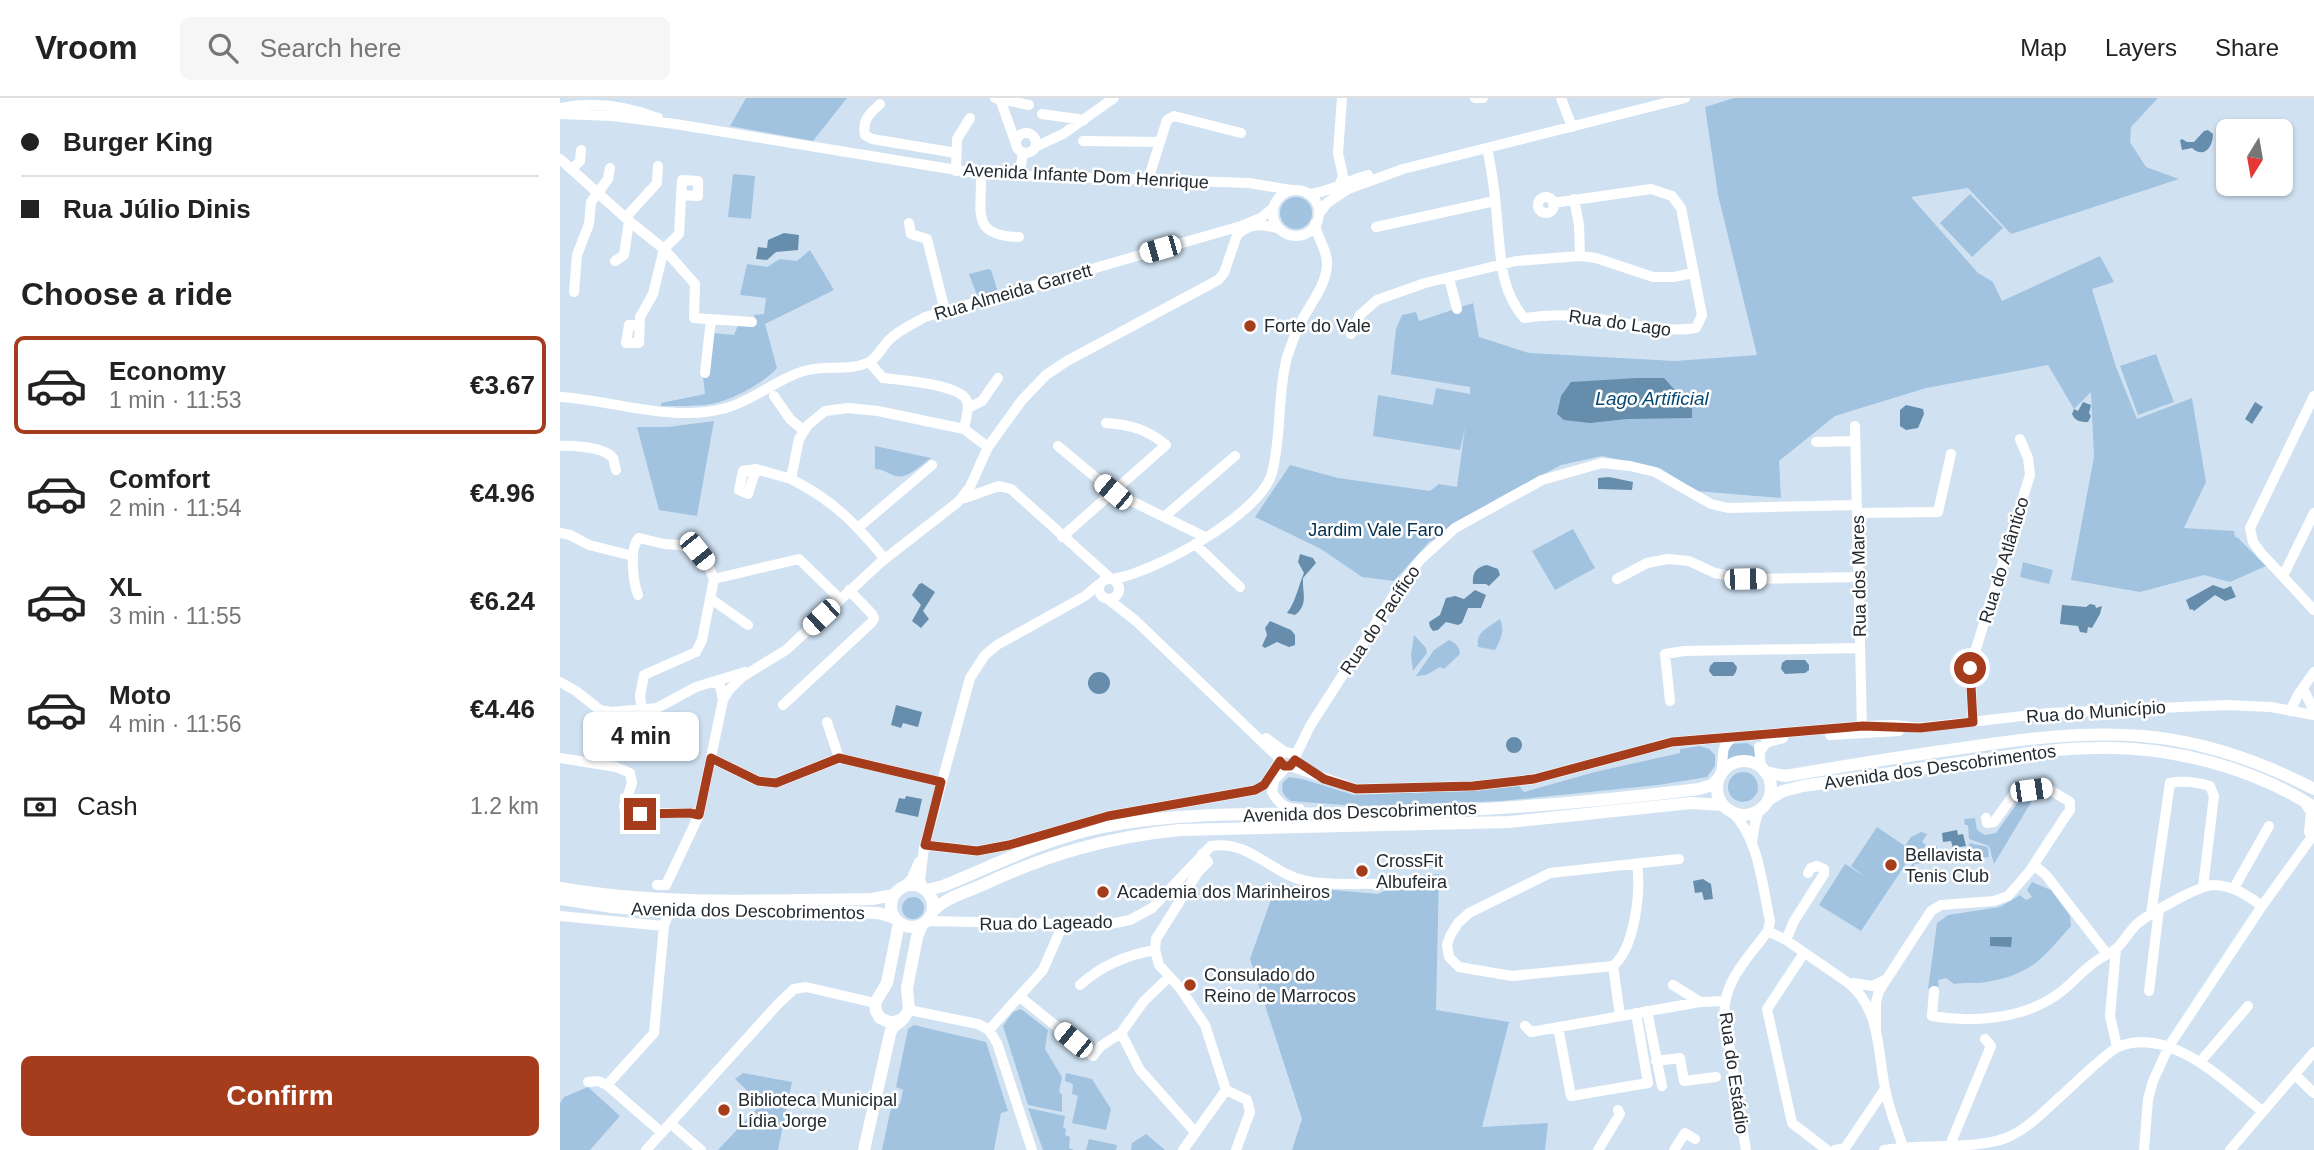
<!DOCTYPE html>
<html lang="en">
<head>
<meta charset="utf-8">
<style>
  :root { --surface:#fff; --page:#f6f6f6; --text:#222; --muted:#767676; --line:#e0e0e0; --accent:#a53d1d }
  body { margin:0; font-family:Helvetica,sans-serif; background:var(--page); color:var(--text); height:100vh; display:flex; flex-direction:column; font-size:26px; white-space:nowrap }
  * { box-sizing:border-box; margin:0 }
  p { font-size:23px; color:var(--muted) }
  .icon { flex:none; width:38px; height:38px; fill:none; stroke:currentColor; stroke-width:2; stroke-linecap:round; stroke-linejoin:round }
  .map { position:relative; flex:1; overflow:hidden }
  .details { display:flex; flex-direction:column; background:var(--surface); width:560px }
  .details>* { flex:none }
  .top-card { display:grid; align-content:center; height:154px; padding:0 21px; background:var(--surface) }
  .needle { width:46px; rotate:191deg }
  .tools { position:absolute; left:1656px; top:21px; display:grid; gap:14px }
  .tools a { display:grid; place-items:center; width:77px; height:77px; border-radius:10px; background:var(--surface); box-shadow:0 2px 5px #0004; font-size:35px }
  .end { position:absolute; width:32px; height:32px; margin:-16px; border:9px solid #a53d1d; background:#fff; box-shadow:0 0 0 4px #fff }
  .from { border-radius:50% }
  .bubble { position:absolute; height:49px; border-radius:10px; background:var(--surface); box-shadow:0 2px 5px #0004; font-size:23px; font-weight:700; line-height:49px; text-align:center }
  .car { position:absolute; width:21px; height:42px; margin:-21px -10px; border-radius:9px; box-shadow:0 0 5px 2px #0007; background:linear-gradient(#fff 24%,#345 0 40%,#fff 0 76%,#345 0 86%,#fff 0) }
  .top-card b { display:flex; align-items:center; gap:24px; height:66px; font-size:26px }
  .top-card b+b { border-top:2px solid var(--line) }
  .top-card i { width:18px; height:18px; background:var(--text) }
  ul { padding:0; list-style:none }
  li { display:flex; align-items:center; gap:21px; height:98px; margin:0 14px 10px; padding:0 7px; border:4px solid transparent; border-radius:10px }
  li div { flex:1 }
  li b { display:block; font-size:26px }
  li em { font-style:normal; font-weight:700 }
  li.active { border-color:var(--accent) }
  li>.icon { width:63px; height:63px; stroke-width:1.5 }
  h2 { padding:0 21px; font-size:32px; line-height:84px }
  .pay { display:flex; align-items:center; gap:18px; height:77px; padding:0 21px; font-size:26px }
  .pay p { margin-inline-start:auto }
  .action { display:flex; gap:14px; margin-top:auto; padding:14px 21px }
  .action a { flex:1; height:80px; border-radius:10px; background:var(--accent); color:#fff; font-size:28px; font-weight:700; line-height:80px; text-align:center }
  header { display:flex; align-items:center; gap:42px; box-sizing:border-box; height:98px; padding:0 35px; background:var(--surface); border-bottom:2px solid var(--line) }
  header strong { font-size:33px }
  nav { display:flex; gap:38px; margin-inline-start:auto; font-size:24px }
  .search { width:490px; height:63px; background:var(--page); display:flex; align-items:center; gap:18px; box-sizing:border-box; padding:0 24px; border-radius:10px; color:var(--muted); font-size:26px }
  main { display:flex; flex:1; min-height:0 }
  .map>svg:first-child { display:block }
</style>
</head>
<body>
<header>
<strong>Vroom</strong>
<div class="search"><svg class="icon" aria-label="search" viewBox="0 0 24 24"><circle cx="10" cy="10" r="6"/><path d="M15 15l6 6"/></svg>Search here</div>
<nav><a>Map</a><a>Layers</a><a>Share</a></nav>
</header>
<main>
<section class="details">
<div class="top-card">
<b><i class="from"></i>Burger King</b>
<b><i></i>Rua Júlio Dinis</b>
</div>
<h2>Choose a ride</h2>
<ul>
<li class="active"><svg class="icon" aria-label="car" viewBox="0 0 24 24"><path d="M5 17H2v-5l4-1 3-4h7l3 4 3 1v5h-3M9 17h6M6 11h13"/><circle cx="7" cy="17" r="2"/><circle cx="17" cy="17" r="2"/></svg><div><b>Economy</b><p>1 min · 11:53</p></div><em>€3.67</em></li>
<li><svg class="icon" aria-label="car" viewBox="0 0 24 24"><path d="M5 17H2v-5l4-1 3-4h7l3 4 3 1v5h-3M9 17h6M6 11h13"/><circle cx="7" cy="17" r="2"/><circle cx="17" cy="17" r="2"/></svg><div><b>Comfort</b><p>2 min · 11:54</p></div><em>€4.96</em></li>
<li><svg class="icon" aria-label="car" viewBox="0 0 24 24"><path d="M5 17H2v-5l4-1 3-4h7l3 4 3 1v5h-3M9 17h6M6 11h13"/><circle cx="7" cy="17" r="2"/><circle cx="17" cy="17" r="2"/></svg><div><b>XL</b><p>3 min · 11:55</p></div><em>€6.24</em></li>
<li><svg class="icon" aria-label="car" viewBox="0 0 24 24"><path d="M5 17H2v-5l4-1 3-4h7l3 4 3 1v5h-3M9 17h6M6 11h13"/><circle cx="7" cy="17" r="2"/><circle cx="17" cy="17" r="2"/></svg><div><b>Moto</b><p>4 min · 11:56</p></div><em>€4.46</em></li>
</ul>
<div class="pay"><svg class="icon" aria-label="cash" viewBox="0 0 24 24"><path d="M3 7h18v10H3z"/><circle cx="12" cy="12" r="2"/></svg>Cash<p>1.2 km</p></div>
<div class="action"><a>Confirm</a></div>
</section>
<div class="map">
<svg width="1754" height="1052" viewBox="0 0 1754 1052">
  <rect width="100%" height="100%" fill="#d0e2f2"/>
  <path fill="#a1c3e0" d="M186,0H287L253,43L170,28Z
    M1174,0H1598L1571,29L1570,44L1586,69L1619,81L1451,136L1408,90L1351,99L1418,175L1433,184L1442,203L1540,158L1554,184L1532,191L1556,269L1577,321L1632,300L1646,384L1624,430L1674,433L1675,439L1678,440L1706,468L1670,484L1644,477L1580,494L1511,482L1534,359L1531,294L1514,311L1488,267L1366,290L1275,318L1219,363L1221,400L1136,393L1100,370L1042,358L1001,367L937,401L895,430L869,444L834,483L802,479L761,451L695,419L730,367L778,380L870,393L879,386L897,389L905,330L900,352L813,338L818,297L873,307L876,290L910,296V289L831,276L836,231L842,217L856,214L859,223L913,205L919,239L969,255L1115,263L1197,257L1158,97L1145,9Z
    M173,76L195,78L191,121L168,119Z
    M1410,96L1443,130L1412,159L1380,125Z
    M720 115a16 16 0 1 1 32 0a16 16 0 1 1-32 0Z
    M250,152L274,192L205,226L217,270C203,286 167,305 145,307C131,308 116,308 101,308V305L145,296L143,279L153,235L174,237L178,227L196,226L194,217L204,216L206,200L180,197L187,166L207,169L220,161L237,163Z
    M428,171L431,172L437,191L436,194L418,200L409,176Z
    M1596,256L1614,304L1578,317L1560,268Z
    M154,323L137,418L99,412L77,329H108Z
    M315,348L371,360C361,367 348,381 336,378C328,376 324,371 315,371Z
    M1013,431L1035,470L995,492L972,453Z
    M1463,464L1493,472L1489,486L1460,479Z
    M940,521C945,533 941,541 935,552L918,549C915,533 930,529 940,521Z
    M854,537L866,550L867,555L853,573L851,557Z
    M889,542C896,545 899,548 900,556L884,571L880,569L866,577L856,578L874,552Z
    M1187,645C1195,649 1197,652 1198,661C1186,658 1177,657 1167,665L1168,652L1172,646Z
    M1140,648L1149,651L1155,657V668L1147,679L1098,687L942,703L797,708L731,703C723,698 721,693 723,684L729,679L742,681L794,697L921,692L959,688L964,694L1035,674L1120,655V651Z
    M1168 689a15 15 0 1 1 30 0a15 15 0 1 1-30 0Z
    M1473,701L1434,766L1429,748L1409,741L1408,727H1405L1404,721L1415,720L1417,732L1425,737L1436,735L1458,704Z
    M1317,729L1345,748L1351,739L1361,734L1367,736L1362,744L1366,747L1362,753L1358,751L1356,756L1353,755L1301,833L1259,807L1285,766L1306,779L1291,768Z
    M1409,745L1428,749L1429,759L1354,766L1357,781L1347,774L1356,760L1377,748L1378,759L1392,758V755L1410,753Z
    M879,776L876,912L949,924L922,1029L988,1025L985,1052H732L742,1021L690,861L716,787L818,796L858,778Z
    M1472,784L1491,792L1510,818L1511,828C1482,861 1472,876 1427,884C1416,886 1404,884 1394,886L1386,880L1378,882L1379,888L1368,891L1377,825L1388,817L1440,809L1460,797L1466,802L1472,799L1467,792Z
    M342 810a11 11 0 1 1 22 0a11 11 0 1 1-22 0Z
    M461,911L488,932L485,951L502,979L499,994L502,996V1014L468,1007L443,928L453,914Z
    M354,927L426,944L448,1013L441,1015L434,1052H322L332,1005L340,1006L343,992L336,989L348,931Z
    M183,975L232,984L218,1052H158L201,1006L175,981Z
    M506,975L532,981L551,1011L546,1032L512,1025L518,998L512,996L513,986L505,983Z
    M28,989L60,1018L30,1052H0V1005L4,999Z
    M468,1010L505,1018L503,1029L506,1031L505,1037L510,1039L509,1050L514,1052H483Z
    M586,1036L605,1052H571L572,1045Z
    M529,1041L557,1047L556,1052H526Z"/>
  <path fill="#668dac" d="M1648,32L1653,36C1653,49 1644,61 1632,50L1622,52L1620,42L1622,41L1627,44H1634L1644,33Z
    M224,135L239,137L238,152L216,154L207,162L196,161L198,149L207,150L208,142Z
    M1077,280H1104L1132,311V320L1067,321L1030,325L1004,322L997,316L1001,298L1011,284Z
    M1523,304L1531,307L1529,315L1531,318L1528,324C1520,324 1515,323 1512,316L1514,311L1518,313Z
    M1695,304L1703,309L1692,326L1685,321Z
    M1346,307L1363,311L1364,316L1358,330L1346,332L1340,328V312Z
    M1049,379L1073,384L1072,392L1038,391V380Z
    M740,456L753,460L756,465L743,480C742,494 749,506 735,517L727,515C736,503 738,489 744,475L738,464Z
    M927,467L938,471L940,477L929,488L926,486H913C912,475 916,469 927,467Z
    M362,485L375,494L363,513L369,521L361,530L352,523L361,507L352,497L359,486Z
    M1653,487L1664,491L1671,488L1676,499L1665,503L1655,497L1634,513L1632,511L1630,512L1626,502Z
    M915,492L926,497L921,510H908L902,525L898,527L886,524L878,532L873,533L870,529L869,524L880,517L886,500L895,498L904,501Z
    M1530,506L1535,507L1536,510L1542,508L1540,516L1532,530L1528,529L1527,535L1520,534L1518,528L1500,526L1502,507L1526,509Z
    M710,523L731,532L735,537V547L729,549L717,544L705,550L702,548L707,537L705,530Z
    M1226,562H1245L1249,567V572L1245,575L1225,576L1221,571L1222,565Z
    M1154,564H1173L1177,569L1176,574L1173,578H1153L1149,573L1150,568Z
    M528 585a11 11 0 1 1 22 0a11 11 0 1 1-22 0Z
    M336,607L362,614L358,629L343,625L341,630L331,627Z
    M946 647a8 8 0 1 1 16 0a8 8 0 1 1-16 0Z
    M346,698L362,701L358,719L335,714L339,700L345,701Z
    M1397,732L1398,737L1403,736L1406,748L1393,750L1391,743L1383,744L1382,735Z
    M1143,781L1151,786L1153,801L1144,802L1142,794L1135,795L1133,783Z
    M1430,839H1452L1451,849L1430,848Z"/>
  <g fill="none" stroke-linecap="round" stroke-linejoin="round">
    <path stroke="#fff" stroke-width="10" d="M435,0L440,1L455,43
      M915,0H923
      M1001,0L1012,29
      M440,1L469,7
      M320,6C309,16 302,22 305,37L312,41L396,55
      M0,10C33,3 66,8 98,20
      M0,16L53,18L115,26L421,76L689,85L731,92
      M482,16L524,22
      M456 45a10 10 0 1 1 20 0a10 10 0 1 1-20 0Z
      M523,43L600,44
      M475,49L503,36L554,0
      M927,50C933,77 936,105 938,132C941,165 942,194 964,220C985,217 1004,216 1025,219C1062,223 1099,236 1136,230L1142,217L1121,110L1112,98L1091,91L993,105
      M0,61L69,123L104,151L135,186L134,220L192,224
      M12,71L20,63L21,52
      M396,73L397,41L410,20
      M421,76C422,114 410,138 459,139
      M459,78L463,55
      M588,82L607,22L614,18L681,35
      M780,86L783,78L778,55L782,0
      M713 115a23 23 0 1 1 46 0a23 23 0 1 1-46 0Z
      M748,96C769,95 787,82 808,77
      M978 107a8 8 0 1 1 16 0a8 8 0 1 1-16 0Z
      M1014,101L1019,127L1020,158
      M759,116L767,105L788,91L843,71L1125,0
      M66,119L97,85L98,68
      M349,125L351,136L367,141L385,213
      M816,129L935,103
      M55,163L64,157L69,123
      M889,180L897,211
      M14,194L17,157L29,126L31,104L48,81L50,70
      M80,227H69L66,245H79L80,219L93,196L104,151L119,136L122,82L138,83V98L121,97
      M791,236L800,217L817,202L865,185L956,163L1020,158L1036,160L1093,179H1114L1133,175
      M310,265L323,280C341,282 400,286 407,303C410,311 405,323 404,331
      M145,275L151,221
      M214,298L230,321L244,333
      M1754,298L1690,430L1693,444L1701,455L1754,512
      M0,299C52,302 113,325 166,310C195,302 219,279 248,272C267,267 289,273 307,265C316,262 322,249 329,242C339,232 353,226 365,219L681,128L701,120L713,110
      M408,310L422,303L438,280
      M1295,328L1302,632
      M1256,344L1295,343
      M0,348C12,347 45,349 53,360C54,363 55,369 56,372
      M498,348L553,394L645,439
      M196,371L188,396L179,392L183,373L196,371L231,381
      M405,400L439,388L451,391L550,480
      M1297,415L1378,414L1391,356
      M604,419L675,358
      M299,429L372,367
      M0,435L10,437L29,447L73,458
      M502,439L606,347C586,331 572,327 546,325
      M635,446L680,489
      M325,461C294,424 274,403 231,381L239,341L248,327L265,313L288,310L318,313L404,331L428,349
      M1723,478L1754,415
      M539 491a10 10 0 1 1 20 0a10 10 0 1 1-20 0Z
      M154,481L239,461L280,501
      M553,481C594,475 701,416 712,375C722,337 717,297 727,259C731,248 735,235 741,224C750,206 766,188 767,167C768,153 757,140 755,126
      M1057,481L1087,465L1108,461L1129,463L1155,475L1185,481L1299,479
      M78,497C73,484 69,449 79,440L104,446L120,447L137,453L147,465L154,481L142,542L136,554L84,577L80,598L82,612
      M151,501L188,527
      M548,501L576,523L720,661
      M0,584L16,593L40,612L51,614L97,610L136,589L152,584L160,587L163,602
      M152,584L185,574
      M1743,590L1754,613
      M1110,603L1105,556L1124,553L1300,550
      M223,607L312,524L314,520L312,516L289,492
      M1730,613L1738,597L1754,574
      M267,624L279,660
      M1413,624L1410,570L1470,377L1468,360L1460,341
      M1357,630L1489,615L1666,607L1711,609L1754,617
      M1270,637L1339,633
      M706,640L725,654L734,656L735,664
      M1199,649L1201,669
      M1201,652L1206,645L1223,640
      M735,659L750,628L841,486L861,461L895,430L982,382L1042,365L1070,368L1095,374L1151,406L1168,410L1297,407
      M0,660L56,669L70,675L72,685L64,709L70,715H130L139,717
      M151,660L198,683L216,685L279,660L381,684
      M730,668L796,691L913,688L974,681L1112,644L1303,628L1335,627L1360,630
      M726,669L714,682L712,694C719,706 726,711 740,711
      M1161,675C1165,658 1158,651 1173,639
      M1172,714C1199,740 1202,787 1210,823L1208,833C1188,860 1160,886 1165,922L1186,1052
      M1192,745L1195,725L1199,712
      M365,747L417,753L449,747L548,718L695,692L704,687L720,663
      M1474,767L1486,777L1547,856
      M97,787H106L139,717L163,602L169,592L182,579L226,552L321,464L398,404L410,389L428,349L462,302L486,277L507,263L658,182L664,175L677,137C690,124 703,126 720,131
      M345,788L352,780L359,764
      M363,790L360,781L364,750L410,580L425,557L437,547L525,498L538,487
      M1674,790L1709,728
      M1591,816L1610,685C1624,682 1637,684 1650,688L1654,698L1643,789
      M0,818L104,828
      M368,823L545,827L570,822L592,810L651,748C691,742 709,775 746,783C768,788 794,785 817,786
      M1208,833L1226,842L1287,884C1322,910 1317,956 1326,995C1330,1014 1338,1033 1344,1052
      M1226,842L1234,823L1264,776V771L1257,768L1251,770L1248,775
      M1556,851L1550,918L1557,949
      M1244,855L1207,911L1232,1025L1267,1052
      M1053,868L952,878L899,869L889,859L887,847L890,838L898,825L909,815L990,775L1119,761
      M1293,885L1312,888L1325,882
      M520,887C542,867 566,857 595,852
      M1113,887L1140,904
      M1374,893L1372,918C1410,925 1462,921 1495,898C1508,890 1519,876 1531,867C1539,860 1550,856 1558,849C1565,842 1570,832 1578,825C1591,815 1639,787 1654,787C1674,788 1687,797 1702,808
      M1589,893L1599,811
      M460,899L533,958L541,948L561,935L584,903L609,879
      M349,912L418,926L429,932L437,945L472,1052
      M1087,913L1102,988
      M1060,917L1053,868C1075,850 1081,793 1077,766
      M965,928L971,934L1140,904L1164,903
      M998,929L1011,998L1088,985L1076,915
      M1316,931V904L1319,893L1371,813L1381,807L1434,803L1448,798L1469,774L1505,719L1510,712V704L1487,690L1455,695L1434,724L1427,725L1426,720
      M429,932L483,872L503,826
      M561,935L580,972L635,1034
      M1096,963L1120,960L1124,983L1156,979
      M1640,964L1688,908
      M1735,977L1754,995
      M28,984L38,983L47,987L102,1035
      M47,987L94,935L104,828L109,814
      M666,992L687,1002L690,1014L676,1052
      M110,1025L141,1052
      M1390,1047L1431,948L1425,941
      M86,1052L218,906L234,891L246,889L315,905
      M623,1052L666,992L645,927L620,890L599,867L595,852L596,841L638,774L648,764L642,756
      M1038,1052L1060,1016L1058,1012
      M1114,1052L1125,1035L1135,1041
      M1275,1052L1285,1050L1325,991
      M1324,1052C1361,1045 1415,1052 1446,1040C1468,1031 1484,1013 1501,998C1512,988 1547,954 1558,949C1610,927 1665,984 1702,1013
      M1584,1052L1588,1001L1593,983L1609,948L1702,808L1754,736
      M1670,1052L1754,954"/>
    <path stroke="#fff" stroke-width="12" d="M1157 690a27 27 0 1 1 54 0a27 27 0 1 1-54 0Z
      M1205,674L1225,678C1284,668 1344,658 1403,650C1463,641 1522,633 1583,638C1642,643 1702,664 1754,691
      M1208,702L1223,693L1243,688C1300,680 1356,671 1413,663C1453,658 1494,650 1535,650C1610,648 1691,669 1754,709
      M1746,705L1752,714L1750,734
      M331 808a21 21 0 1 1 42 0a21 21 0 1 1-42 0Z
      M0,790C103,808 208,802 312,801L334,797
      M367,792L383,788C435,767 487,740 542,729C634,711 729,717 822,715C928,713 1034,704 1139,691L1152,687L1158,681
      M0,801L52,809L109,814H294L318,815L335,820
      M373,813C385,800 404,795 420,788C487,757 546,739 620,732L949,724L1131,705L1163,707
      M339,825L327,885L315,905L316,913L320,920L331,925L343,921L349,912L347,890L357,839L362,827
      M304,1052L330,936L332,930L341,923"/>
  </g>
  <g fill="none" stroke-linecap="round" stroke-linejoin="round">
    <path stroke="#a53d1d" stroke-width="9" d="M80,716L130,715L139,717L151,660L198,683L216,685L279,660L381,684L365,747L417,753L449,747L548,718L695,692L704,687L720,663L724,668H730L735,662L764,681L796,691L913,688L974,681L1112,644L1303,628L1360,630L1413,624L1410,570"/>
  </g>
  <g fill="#a53d1d" stroke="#fff" stroke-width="2.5">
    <circle cx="690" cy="228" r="7"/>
    <circle cx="1331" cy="767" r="7"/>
    <circle cx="802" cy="773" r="7"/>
    <circle cx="543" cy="794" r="7"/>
    <circle cx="630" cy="887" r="7"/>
    <circle cx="164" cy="1012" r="7"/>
  </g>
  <g text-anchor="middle" stroke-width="5" stroke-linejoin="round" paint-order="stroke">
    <g font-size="18" fill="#232a30" stroke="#fff">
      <text transform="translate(526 78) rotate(3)" y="6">Avenida Infante Dom Henrique</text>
      <text transform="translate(453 194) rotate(-16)" y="6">Rua Almeida Garrett</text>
      <text transform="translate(1060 225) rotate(8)" y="6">Rua do Lago</text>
      <text transform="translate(1444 462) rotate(-73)" y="6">Rua do Atlântico</text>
      <text transform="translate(1299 478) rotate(-91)" y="6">Rua dos Mares</text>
      <text transform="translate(820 522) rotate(-56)" y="6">Rua do Pacífico</text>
      <text transform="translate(1536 614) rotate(-4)" y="6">Rua do Município</text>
      <text transform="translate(1380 669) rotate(-8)" y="6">Avenida dos Descobrimentos</text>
      <text transform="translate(800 714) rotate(-2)" y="6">Avenida dos Descobrimentos</text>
      <text transform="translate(188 813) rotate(1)" y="6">Avenida dos Descobrimentos</text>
      <text transform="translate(486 825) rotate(-1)" y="6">Rua do Lageado</text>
      <text transform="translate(1174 975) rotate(82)" y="6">Rua do Estádio</text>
    </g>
    <g font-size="18" fill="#232a30" stroke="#fff" text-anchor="start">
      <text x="704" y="234">Forte do Vale</text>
      <text x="1345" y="763">Bellavista<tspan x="1345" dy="21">Tenis Club</tspan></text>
      <text x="816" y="769">CrossFit<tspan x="816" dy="21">Albufeira</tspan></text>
      <text x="557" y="800">Academia dos Marinheiros</text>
      <text x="644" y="883">Consulado do<tspan x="644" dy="21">Reino de Marrocos</tspan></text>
      <text x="178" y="1008">Biblioteca Municipal<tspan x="178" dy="21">Lídia Jorge</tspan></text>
    </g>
    <g font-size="18" fill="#002f4f" stroke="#fff">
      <text x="816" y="438">Jardim Vale Faro</text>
    </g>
    <g font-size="19" font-style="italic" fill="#064a74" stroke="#fff">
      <text x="1092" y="307">Lago Artificial</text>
    </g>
  </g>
</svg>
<div class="tools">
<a><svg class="needle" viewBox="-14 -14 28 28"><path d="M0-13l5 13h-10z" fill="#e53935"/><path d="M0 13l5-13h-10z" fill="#767676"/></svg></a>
</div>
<i class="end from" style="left:1410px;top:570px"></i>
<i class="end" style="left:80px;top:716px"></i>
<div class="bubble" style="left:23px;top:614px;width:116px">4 min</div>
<i class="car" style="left:600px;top:151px;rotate:254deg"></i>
<i class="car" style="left:553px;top:394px;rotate:310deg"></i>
<i class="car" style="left:137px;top:453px;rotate:141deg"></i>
<i class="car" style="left:1185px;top:481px;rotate:89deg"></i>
<i class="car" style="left:261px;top:519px;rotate:227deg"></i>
<i class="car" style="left:1471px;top:692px;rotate:82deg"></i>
<i class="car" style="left:513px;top:942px;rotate:309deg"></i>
</div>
</main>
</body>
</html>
